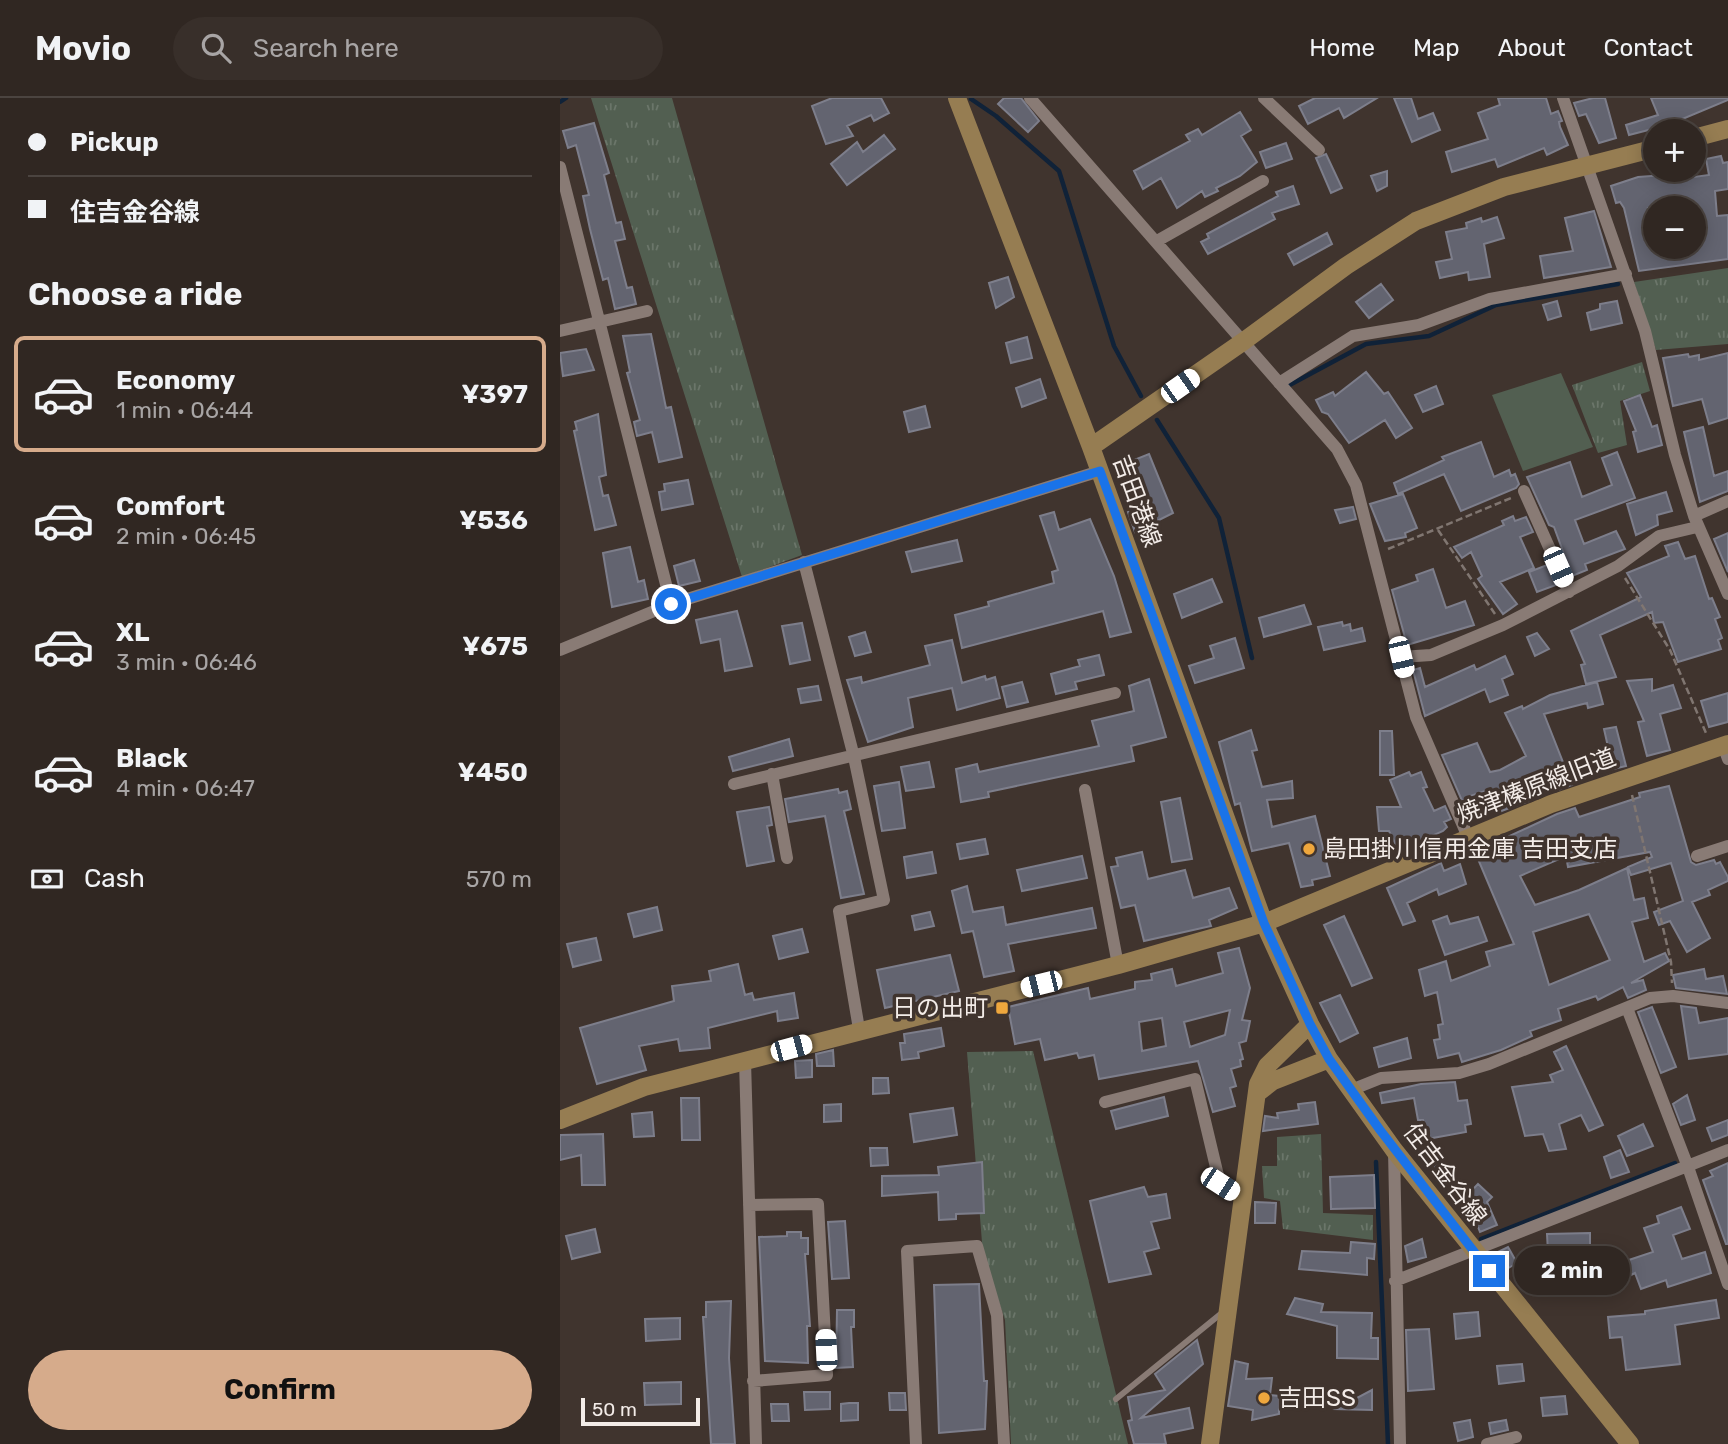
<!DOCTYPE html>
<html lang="en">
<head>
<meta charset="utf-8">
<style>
  :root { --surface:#302722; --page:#382f2a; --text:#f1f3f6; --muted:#a8a5a5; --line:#4b4440; --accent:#d6ab8b }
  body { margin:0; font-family:Rubik,"Noto Sans JP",sans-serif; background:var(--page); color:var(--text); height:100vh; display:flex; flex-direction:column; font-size:26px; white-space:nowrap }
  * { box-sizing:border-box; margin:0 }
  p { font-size:23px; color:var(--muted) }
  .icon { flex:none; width:38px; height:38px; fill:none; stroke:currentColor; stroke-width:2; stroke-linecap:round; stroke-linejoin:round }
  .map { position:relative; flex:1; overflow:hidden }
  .panel { display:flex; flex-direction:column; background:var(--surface); width:560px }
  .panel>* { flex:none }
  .banner { display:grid; align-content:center; height:154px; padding:0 28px; background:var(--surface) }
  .buttons { position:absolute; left:1083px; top:21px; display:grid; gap:14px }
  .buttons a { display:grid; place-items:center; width:63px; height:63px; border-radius:50%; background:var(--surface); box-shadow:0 4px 18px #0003,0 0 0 2px var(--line); font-size:35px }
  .scale { position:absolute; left:21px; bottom:18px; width:119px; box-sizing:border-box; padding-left:7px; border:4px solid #f3ece8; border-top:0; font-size:19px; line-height:24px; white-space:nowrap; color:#f3ece8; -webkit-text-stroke:5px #40342e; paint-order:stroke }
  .end { position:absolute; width:32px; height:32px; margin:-16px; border:9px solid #1a73e8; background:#fff; box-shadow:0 0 0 4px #fff }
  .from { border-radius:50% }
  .bubble { position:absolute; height:49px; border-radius:24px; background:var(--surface); box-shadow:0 4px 18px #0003,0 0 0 2px var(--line); font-size:23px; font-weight:700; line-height:49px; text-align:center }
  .car { position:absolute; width:21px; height:42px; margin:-21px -10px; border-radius:9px; box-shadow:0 0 5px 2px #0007; background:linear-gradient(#fff 24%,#345 0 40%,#fff 0 76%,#345 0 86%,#fff 0) }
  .banner b { display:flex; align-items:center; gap:24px; height:66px; font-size:26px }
  .banner b+b { border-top:2px solid var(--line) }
  .banner i { width:18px; height:18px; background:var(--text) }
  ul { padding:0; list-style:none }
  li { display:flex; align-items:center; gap:21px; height:116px; margin:0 14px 10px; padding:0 14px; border:4px solid transparent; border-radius:10px }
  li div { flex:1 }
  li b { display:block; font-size:26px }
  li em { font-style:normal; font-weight:700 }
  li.active { border-color:var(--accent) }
  li>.icon { width:63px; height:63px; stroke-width:1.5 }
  h2 { padding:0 28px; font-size:32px; line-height:84px }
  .pay { display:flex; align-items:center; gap:18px; height:77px; padding:0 28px; font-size:26px }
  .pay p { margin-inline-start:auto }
  .button { display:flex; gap:14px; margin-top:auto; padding:14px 28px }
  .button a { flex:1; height:80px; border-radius:42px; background:var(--accent); color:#111; font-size:28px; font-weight:700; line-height:80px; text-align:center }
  header { display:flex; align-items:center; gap:42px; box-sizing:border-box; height:98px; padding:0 35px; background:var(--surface); border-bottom:2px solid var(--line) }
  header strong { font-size:33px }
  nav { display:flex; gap:38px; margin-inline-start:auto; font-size:24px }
  .search { width:490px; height:63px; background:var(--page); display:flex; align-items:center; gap:18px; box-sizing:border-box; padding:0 24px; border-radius:38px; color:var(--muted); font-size:26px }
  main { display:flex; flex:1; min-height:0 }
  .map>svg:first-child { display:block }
</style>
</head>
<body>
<header>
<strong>Movio</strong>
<div class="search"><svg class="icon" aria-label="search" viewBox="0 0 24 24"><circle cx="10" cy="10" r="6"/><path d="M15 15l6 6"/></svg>Search here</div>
<nav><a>Home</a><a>Map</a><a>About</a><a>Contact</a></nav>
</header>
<main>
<section class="panel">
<div class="banner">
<b><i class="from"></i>Pickup</b>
<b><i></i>住吉金谷線</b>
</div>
<h2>Choose a ride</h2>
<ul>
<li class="active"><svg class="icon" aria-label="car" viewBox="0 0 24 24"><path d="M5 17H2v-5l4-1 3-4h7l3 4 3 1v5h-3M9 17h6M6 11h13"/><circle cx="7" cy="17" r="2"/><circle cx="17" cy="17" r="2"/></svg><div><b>Economy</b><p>1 min · 06:44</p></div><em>¥397</em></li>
<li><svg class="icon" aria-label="car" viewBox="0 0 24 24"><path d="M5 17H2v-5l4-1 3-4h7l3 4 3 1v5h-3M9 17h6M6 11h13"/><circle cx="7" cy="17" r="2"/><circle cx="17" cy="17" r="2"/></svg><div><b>Comfort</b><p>2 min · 06:45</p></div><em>¥536</em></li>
<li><svg class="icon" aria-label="car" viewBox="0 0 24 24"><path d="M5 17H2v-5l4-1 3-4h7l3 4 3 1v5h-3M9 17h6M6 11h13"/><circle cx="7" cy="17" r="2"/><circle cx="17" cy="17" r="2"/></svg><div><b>XL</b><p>3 min · 06:46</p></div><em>¥675</em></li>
<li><svg class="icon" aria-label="car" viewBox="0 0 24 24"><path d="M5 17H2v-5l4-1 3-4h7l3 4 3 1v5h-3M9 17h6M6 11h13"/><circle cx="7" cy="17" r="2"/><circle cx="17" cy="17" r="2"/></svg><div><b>Black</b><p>4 min · 06:47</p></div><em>¥450</em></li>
</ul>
<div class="pay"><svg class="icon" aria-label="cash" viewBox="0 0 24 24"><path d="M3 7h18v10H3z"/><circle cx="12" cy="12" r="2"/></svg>Cash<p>570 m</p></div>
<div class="button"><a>Confirm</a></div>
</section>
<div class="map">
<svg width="1168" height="1346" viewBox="0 0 1168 1346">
  <defs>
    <pattern id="grass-tufts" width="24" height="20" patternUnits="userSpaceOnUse" patternTransform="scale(1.75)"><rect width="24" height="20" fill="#525f51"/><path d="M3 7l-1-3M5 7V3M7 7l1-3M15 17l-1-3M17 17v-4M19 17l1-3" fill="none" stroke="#6b766a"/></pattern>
  </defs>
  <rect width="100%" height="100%" fill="#40342e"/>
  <path fill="url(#grass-tufts)" d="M31,0H112L242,457L182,479Z
    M1168,170V246L1096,252L1074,184Z
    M1082,264L1090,293L1060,303L1067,347L1038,355L1012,287Z
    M473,953L568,1346H451L445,1222L423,1157L407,954Z
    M761,1036L763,1115L813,1117V1142L723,1131L720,1103L704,1100L702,1068H717V1039Z"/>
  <path fill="#525f51" d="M1001,275L1033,349L963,373L932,297Z"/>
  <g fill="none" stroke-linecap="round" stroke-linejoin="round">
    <path stroke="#102238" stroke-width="4.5" d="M411,1L436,18L499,73L554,248L581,298
      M0,4L6,0
      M724,290L806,246L869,238L936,207L1058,186
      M597,322L659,420L692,560
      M816,1064L828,1346
      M921,1141L1115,1065"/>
  </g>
  <path fill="#636470" stroke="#7d7e8b" stroke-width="2" fill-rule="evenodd" d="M272,0H321L329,15L314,23L311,17L287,28L293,38L266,46L252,8Z
    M444,0H461L479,23L468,34L438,6Z
    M755,0H817L784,20L779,10L748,26L739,8Z
    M834,0H851L858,21L873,15L880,32L852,44Z
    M938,0H986L991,16L998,13L1002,23L999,24L1000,29L1008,47L987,57L984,50L938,69L935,61L892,74L886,54L928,41L918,15L940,7Z
    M1033,0H1045L1056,40L1039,45L1026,16L1019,18L1014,5Z
    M1091,0H1168V2L1108,27L1069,37L1066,27L1098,17Z
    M680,14L691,32L681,38L697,64L680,78L656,90L658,93L645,99L642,93L617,110L601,80L583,91L574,73L630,43L626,37L638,31L642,37Z
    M34,25L49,75L44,77L56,125L61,124L65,141L55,143L67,190L72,189L76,206L55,211L48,180L43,182L30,131L23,98L29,97L16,47L8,50L3,33Z
    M324,37L335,51L287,87L271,66L297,44L303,54Z
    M726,45L732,61L706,70L700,54Z
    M766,56L782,90L771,95L756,60Z
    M1161,58L1163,65L1168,64V91L1155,93L1157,118L1168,117V161L1079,173L1064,110L1060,104L1056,105L1051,88L1078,79L1104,77L1105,83L1149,77L1146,61ZM1088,110H1134V149H1094Z
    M827,73V88L817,93L811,78Z
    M733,88L739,106L712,115L715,121L648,156L641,144L649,140L647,136L718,98L716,94Z
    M1034,113L1051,169L984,180L980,158L1013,153L1005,120Z
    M937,119L944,140L924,146L930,179L909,182L908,174L880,180L876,164L892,161L886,134L907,130L906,125L921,120L922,124Z
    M767,135L772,146L734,167L728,156Z
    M448,179L454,199L436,210L429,185Z
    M821,186L833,202L809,220L796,204Z
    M997,203L1001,218L988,222L983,207Z
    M1057,203L1062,225L1031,232L1027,215L1040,211V206Z
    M91,236L106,310L111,309L122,359L99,364L92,334L77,338L74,324L80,322L67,275L70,274L63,238Z
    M467,239L472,260L451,265L446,245Z
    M26,251L34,272L3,278L0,255Z
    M1168,255V320L1149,326L1142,301L1113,308L1103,260L1128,256L1129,259L1139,257V262Z
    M806,274L824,296L828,294L852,330L836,340L825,322L789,345L768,316L762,314L756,302L773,294L775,298Z
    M480,281L486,300L462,309L456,290Z
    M876,288L883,306L863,314L855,297Z
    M1080,297L1092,329L1097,327L1102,347L1078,354L1073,334L1076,333L1064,303Z
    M365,308L370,329L349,334L344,314Z
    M38,316L46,377L39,379L43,398L48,397L56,427L35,432L14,333L17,332L15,324Z
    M1143,329L1154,378L1168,373V393L1140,404L1124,334Z
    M921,344L934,379L949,372L951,378L955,376L959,386L956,390L901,413L884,376L838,396L834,385L884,362L882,359Z
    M1057,354L1075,400L1015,422L1024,446L1056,433L1065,451L1025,466L1027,472L1012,478L994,429L989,427L967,379L1010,364L1022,399L1052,387L1042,360Z
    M589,356L613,415L575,434L568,414L581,409L564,366Z
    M128,382L133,406L102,412L99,394L105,393L104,386Z
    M1106,394L1112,413L1097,417L1098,427L1076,437L1067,406Z
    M843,396L857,430L845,435L846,439L825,443L810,406Z
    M793,409L796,421L780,425L775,412Z
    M494,414L499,432L530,421L554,478L571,534L550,539L543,513L402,550L395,517L429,508L428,504L494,485L492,474L498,472L480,418Z
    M953,418L955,423L966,419L973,434L960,439L974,470L940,484L957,506L943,516L918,481L922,478L911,454L902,460L894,449L944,427L942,423Z
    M1168,435V474L1154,441Z
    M397,442L402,463L352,474L346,454Z
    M1118,444L1125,461L1135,458L1149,501L1152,500L1160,519L1155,521L1162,540L1158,542L1161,551L1118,564L1103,524L1094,525L1092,514L1040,537L1056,579L1026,586L1021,567L1025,566L1011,533L1081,499L1067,475L1109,458L1105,448Z
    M70,449L78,484L84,482L88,501L52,509L43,455Z
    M134,462L140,483L119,488L114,468Z
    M987,467L996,487L977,494L969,474Z
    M873,471L886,510L905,503L914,527L847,547L832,492L858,483L856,477Z
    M652,481L662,504L622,520L614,496Z
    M744,507L751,526L704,539L699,520Z
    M177,513L192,568L165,573L160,541L141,545L136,522Z
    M782,524L783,528L790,526L791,533L802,530L805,543L764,552L758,529Z
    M242,525L250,562L230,566L222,528Z
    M305,534L311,554L295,558L289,539Z
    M977,535L989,551L975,558L967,539Z
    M675,540L684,570L635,585L629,568L654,560L650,548Z
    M392,542L402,585L425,578L426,582L435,579L440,600L397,612L392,590L348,600L353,629L308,644L287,582L301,579L302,585L370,567L365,548Z
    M539,557L544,577L515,584L517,591L496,596L491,576L520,568L518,562Z
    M945,558L953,576L942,581L948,597L930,604L925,591L865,618L853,572L860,570L865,589L914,567L916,572Z
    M589,581L606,639L571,648L574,663L428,694L429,699L401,704L396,671L417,666L419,674L539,648L532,623L574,613L569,588Z
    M1092,581V593L1113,587L1121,610L1100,616L1110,652L1087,658L1078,624L1084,623L1067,583Z
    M462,584L468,604L447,609L442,589Z
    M1037,584L1043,606L1028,610L1027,605L984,616L1012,687L998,692L995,685L970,695L971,702L939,714L931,691L907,699L912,711L907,714L882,657L917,645L930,674L940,672L966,658L945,615L962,608L963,611L990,597Z
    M258,588L261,602L241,605L238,591Z
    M1168,595V624L1149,629L1141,603Z
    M1056,629L1066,668L1053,671L1044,631Z
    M691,632L697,652L692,653L702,689L732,683L733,700L707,702L712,729L755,718L770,778L752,782L753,787L741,789L729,745L692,753L680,705L675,707L659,644Z
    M820,633H832L834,677H820Z
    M229,641L233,658L173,673L169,659Z
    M369,664L374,689L346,693L341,669Z
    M849,674L851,678L861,674L867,689L863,690L874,713L885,708L891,721L884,724L887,729L883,733L839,753L829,733H819L817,709H841L830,682Z
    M339,684L345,730L322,733L314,688Z
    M1109,688L1131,764L1136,767L1154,762L1156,766L1160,764L1168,779V783L1148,792L1150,797L1132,804L1150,840L1127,854L1110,823L1099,827L1094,814L1123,803L1111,765L1071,777L1068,769L1092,759L1090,754L1008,769L1006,758L960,778L975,807L1019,792L1067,770L1074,802L1084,800L1088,820L1072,824L1084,864L1105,855L1109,863L1071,885L1083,882L1086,892L1068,900L1063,889L1038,902L1036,898L998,911L1001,922L970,933L972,938L941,952L902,964L899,955L878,960L874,942L880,941L878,927L883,926L877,894L865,898L859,872L886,863L891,883L930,868L926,854L954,846L915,754L997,716L1015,710L1019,719L1080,699L1079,695ZM1029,816L1050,862L989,887L973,834Z
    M278,691L279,695L287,693L291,711L284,713L304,796L281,800L265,718L229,724L225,701Z
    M620,700L632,761L612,764L601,704Z
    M209,709L212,727L207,728L214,763L187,768L177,714Z
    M425,741L428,756L400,761L397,746Z
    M372,754L376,775L347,780L344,759Z
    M582,754L588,781L625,772L633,800L669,790L677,810L649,822L651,828L584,843L575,807L561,810L551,769L558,768L556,760Z
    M522,758L527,780L462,793L457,772Z
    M881,765L884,773L900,766L906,786L879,797L877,791L847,805L855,823L843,827L827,790Z
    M407,788L413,814L443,809L446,827L532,810L536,830L448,846L454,873L424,879L413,833L402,835L392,793Z
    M97,809L102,832L74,839L68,816Z
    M370,814L374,828L355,832L352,818Z
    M784,818L812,880L792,888L764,827Z
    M887,818L890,826L918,819L927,843L885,857L873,823Z
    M242,831L248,854L219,861L213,838Z
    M36,840L41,862L13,869L7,846Z
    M679,850L690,890L682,922L690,923L686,943L679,945L683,961L680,962L681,968L671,971L676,988L670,990L675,1008L653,1014L638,963L539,981L534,957L519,960L517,955L485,962L480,941L455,946L448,909L528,890L530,901L575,891V884L592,882L591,876L612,871L616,888L663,875L658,855ZM670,912L665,937L630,949L624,924ZM602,920L606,948L582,953L579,924Z
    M390,857L399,893L325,910L317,872Z
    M178,866L185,897L192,895L194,902L234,895L238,920L218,923L217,913L148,930L150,950L120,953L118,941L79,948L86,972L37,986L20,930L114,903L112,888L151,883L149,873Z
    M1144,871L1146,881L1163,878L1167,896L1116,890L1113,877Z
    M780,897L798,935L780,944L760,905Z
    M1121,908L1136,910L1139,925L1168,920V956L1129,961Z
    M1092,909L1116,969L1101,975L1078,914Z
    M381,930L384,948L358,954L359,960L342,962L340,945H345L344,936Z
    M847,940L851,960L819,969L814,950Z
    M1006,948L1043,1027L1029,1033L1021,1017L999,1026L1006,1051L989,1053L983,1036L965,1038L952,989L993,984L990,977L1003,972L994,954Z
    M273,952L274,968H257L256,956Z
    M252,962V979L236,980L235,963Z
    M313,980H328L329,995L313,996Z
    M895,984L898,1003L907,1002L911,1026L905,1027L906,1034L867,1041L863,1022H858L854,1000L822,1005L820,995L861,986Z
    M1127,997L1135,1022L1121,1027L1113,1006Z
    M604,999L608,1018L556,1031L551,1013Z
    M121,1000H139L140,1042H122Z
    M755,1004L758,1026L703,1033L705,1018L718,1020L717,1015L739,1012L738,1006Z
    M281,1006V1023L264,1024V1007Z
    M393,1010L397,1037L354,1044L350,1016Z
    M92,1014L94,1038L74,1039L72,1016Z
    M1168,1022V1037L1152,1043L1147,1030Z
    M1083,1026L1093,1048L1067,1058L1058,1038Z
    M43,1036L45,1087H22L21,1057L0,1062V1037Z
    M310,1050H327L328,1067L311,1068Z
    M1060,1052L1069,1074L1051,1080L1044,1059Z
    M878,1058L891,1072L882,1080L869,1066Z
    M422,1064L424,1115L396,1116V1121L379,1122L378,1094L322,1098V1078L379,1077L378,1069Z
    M1168,1065V1146H1166L1143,1082L1153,1078L1150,1073Z
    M814,1077L815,1110L771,1111L770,1079Z
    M918,1086L932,1099L927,1104L937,1127L920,1134L914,1119L900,1105Z
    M584,1089L588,1099L606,1096L610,1120L591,1124L599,1150L584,1154L591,1176L549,1184L530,1103Z
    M695,1104L716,1105L715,1125H695Z
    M1121,1109L1130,1131L1113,1137L1122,1161L1145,1154L1151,1175L1108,1189L1106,1182L1081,1191L1075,1175L1071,1177L1066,1163L1093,1154L1084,1130L1099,1125L1097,1118Z
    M285,1123L289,1180L272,1181L268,1124Z
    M35,1131L40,1154L12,1161L6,1138Z
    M227,1134H241V1140H248V1156H245L250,1228H247L248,1265L205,1263L199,1139L227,1138Z
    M1030,1135V1154L988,1155L987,1136Z
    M862,1141L866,1159L848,1164L845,1148Z
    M791,1144L815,1146L814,1161L807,1160V1177L739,1171L742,1153L790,1155Z
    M948,1149L957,1165L945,1172L934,1156Z
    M419,1186L424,1283H427L425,1331L379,1335L374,1187Z
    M735,1200L763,1206L761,1214L812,1215L811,1240H818V1261L777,1260V1228L727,1216Z
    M1156,1202L1159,1220L1115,1227L1120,1266L1066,1272L1062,1239L1050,1240L1048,1219L1085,1216V1213Z
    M171,1203L169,1260L175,1346H151L143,1219H146V1204Z
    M277,1212H294V1229H291L293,1269L276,1270Z
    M918,1214L920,1238L896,1241L894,1216Z
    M120,1220V1241L86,1243L85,1221Z
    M869,1231L874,1291L848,1293L846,1232Z
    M637,1242L643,1266L581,1320L629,1310L633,1330L604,1336L606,1346H574L568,1323L572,1322L568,1299L605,1292L595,1276Z
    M675,1263L688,1266L686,1281L712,1280L710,1297L719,1298V1316L692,1322L693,1312L668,1308Z
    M962,1266L964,1283L939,1286L937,1268Z
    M121,1284V1306L85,1307L84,1285Z
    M812,1292V1312L776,1311Z
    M244,1294H270V1311L245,1312Z
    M329,1295H345L346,1312H330Z
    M1005,1298L1007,1316L983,1318L981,1300Z
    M289,1305H298V1322L281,1323V1306Z
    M211,1306H228L229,1323H212Z
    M910,1322L913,1339L898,1343L894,1325Z
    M946,1322L948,1332L931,1336L929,1325Z"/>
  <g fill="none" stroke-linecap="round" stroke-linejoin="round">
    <path stroke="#807671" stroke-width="2.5" stroke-dasharray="7 3.5" stroke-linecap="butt" d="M878,432L935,516
      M828,451L951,400
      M1065,480L1110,552L1146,635
      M1072,697L1111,864L1112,885"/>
    <path stroke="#897b75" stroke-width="6" d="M556,1301L663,1214"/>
    <path stroke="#897b75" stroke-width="12" d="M470,0L777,351L796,387L856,619L908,739
      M704,0L759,52
      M1003,0L1085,233L1115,357L1134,418L1168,496
      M0,69L111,506
      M597,143L703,83
      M0,233L87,213
      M719,285L793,238L859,227L930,201L1066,176
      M964,393L1009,494
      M1134,418L1168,403
      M244,464L294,659L324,802L279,813L299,931
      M0,552L111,506L540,373
      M841,559L871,557L943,527L1058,468L1099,438L1137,429
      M1163,647L1168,661
      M212,676L227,760
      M174,686L555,595
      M525,692L558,867
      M1137,758L1168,748
      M1067,910L1128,1069L1168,1186
      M185,963L196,1346
      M791,992L821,980L899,975L929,966L1090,900L1113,898L1168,905
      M545,1004L635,981L660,1086L683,1101
      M834,1052L840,1346
      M189,1107L258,1106L267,1277L193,1283
      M835,1183L1168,1052
      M356,1346L347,1153L417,1148L437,1217L444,1346
      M927,1346L956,1339"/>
    <path stroke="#967d52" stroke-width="18" d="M397,0L531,349L704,825L750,926L769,961L834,1052L1070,1346
      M1134,40L1168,31
      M531,349L684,243L786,168L856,123L944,89L1096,50
      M699,994L713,983L769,961
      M0,1022L84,989L558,867L704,825L991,706L1168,646
      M650,1346L698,986L707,968L750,926"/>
  </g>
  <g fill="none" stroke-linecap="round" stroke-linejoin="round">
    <path stroke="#1a73e8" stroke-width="9" d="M111,506L540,373L704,825L750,926L769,961L820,1032L929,1173"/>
  </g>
  <g fill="#efa73d" stroke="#40342e" stroke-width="2.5">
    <circle cx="749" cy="751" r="7"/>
    <rect x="435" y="903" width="14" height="14" rx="3.5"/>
    <circle cx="704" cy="1300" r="7"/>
  </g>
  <g text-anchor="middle" stroke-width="7" stroke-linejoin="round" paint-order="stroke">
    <g font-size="24" fill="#f3ece8" stroke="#40342e">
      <text transform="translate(577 403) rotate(70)" y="8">吉田港線</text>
      <text transform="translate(976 688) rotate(-21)" y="8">焼津榛原線旧道</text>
      <text transform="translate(885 1076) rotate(53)" y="8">住吉金谷線</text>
    </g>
    <g font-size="24" fill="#f3ece8" stroke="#40342e" text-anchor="start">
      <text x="763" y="759">島田掛川信用金庫 吉田支店</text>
      <text x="428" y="918" text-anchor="end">日の出町</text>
      <text x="718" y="1308">吉田SS</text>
    </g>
  </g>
</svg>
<div class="buttons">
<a>+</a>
<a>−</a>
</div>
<div class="scale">50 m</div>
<i class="end from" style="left:111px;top:506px"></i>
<i class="end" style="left:929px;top:1173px"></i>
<div class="bubble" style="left:954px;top:1148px;width:116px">2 min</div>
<i class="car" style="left:620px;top:288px;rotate:55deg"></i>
<i class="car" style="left:998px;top:469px;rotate:156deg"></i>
<i class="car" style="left:841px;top:559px;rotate:167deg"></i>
<i class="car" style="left:481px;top:886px;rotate:256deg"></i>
<i class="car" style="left:231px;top:950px;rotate:75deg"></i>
<i class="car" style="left:660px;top:1086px;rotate:123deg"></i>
<i class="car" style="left:266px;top:1252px;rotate:357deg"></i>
</div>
</main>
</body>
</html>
